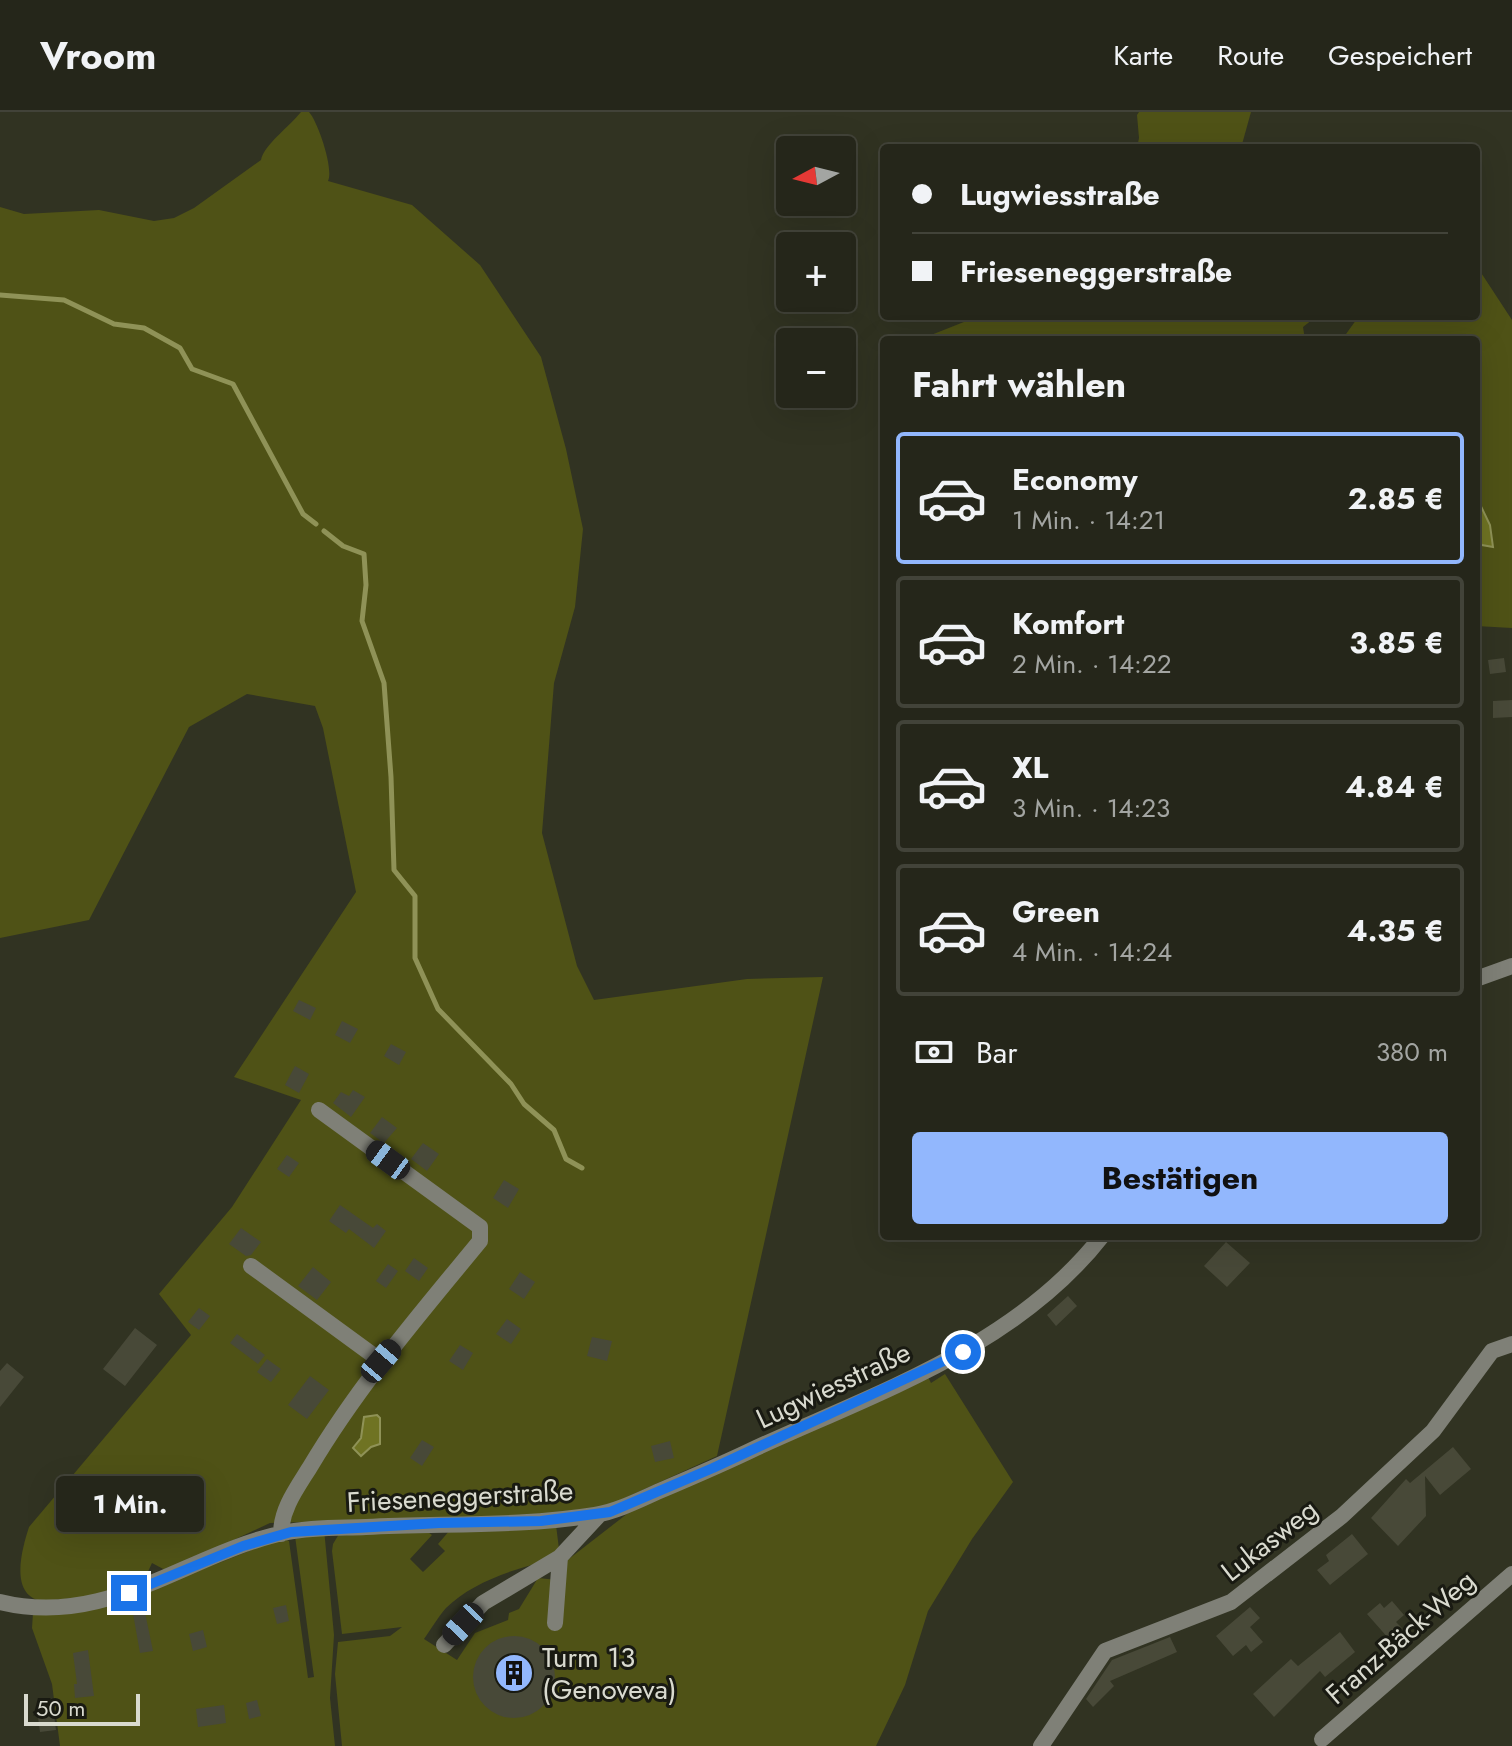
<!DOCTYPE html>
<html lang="de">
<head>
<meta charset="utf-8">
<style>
  :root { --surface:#25261a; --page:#313227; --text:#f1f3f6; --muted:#a3a5a2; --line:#424339; --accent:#92b7fd }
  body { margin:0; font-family:Jost,sans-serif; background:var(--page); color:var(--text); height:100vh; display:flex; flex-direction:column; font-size:30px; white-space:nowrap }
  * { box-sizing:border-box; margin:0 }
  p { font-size:26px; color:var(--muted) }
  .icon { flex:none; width:44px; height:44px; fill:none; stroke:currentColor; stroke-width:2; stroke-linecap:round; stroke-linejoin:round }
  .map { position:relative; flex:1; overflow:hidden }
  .sheet { position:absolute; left:880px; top:224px; width:600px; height:904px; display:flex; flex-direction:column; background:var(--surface); border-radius:8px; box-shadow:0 8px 32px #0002,0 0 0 2px var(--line) }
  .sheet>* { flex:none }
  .hud { position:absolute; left:880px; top:32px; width:600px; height:176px; border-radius:8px; box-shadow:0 8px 32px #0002,0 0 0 2px var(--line); display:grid; align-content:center; height:176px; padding:0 32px; background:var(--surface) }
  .needle { width:52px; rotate:263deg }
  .tools { position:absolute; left:776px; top:24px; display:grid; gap:16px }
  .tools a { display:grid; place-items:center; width:80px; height:80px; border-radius:8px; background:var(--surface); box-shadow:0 8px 32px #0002,0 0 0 2px var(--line); font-size:40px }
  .scale { position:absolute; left:24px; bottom:20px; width:116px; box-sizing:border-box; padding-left:8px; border:4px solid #d9dacf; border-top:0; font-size:22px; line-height:28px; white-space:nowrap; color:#d9dacf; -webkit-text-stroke:6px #191a12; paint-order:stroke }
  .end { position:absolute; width:36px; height:36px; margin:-18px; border:10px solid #1a73e8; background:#fff; box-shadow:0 0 0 4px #fff }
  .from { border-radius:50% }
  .bubble { position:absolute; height:56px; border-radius:8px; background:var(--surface); box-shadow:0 8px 32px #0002,0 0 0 2px var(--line); font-size:26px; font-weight:700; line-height:56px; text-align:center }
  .car { position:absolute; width:24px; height:48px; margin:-24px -12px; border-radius:10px; box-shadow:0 0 6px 2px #0007; background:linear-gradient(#222 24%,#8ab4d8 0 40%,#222 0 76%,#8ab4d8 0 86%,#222 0) }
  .hud b { display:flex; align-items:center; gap:28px; height:76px; font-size:30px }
  .hud b+b { border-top:2px solid var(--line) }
  .hud i { width:20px; height:20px; background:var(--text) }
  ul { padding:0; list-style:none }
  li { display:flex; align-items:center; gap:24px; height:132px; margin:0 16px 12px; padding:0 16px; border:4px solid var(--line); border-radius:8px }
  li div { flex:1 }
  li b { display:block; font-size:30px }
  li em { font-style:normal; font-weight:700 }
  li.on { border-color:var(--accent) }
  li>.icon { width:72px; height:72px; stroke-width:1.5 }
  h2 { padding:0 32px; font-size:36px; line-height:96px }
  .pay { display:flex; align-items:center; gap:20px; height:88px; padding:0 32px; font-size:30px }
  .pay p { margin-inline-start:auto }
  .action { display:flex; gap:16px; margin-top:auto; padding:16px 32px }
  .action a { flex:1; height:92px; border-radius:8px; background:var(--accent); color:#111; font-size:32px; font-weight:700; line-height:92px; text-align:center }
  header { display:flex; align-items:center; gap:48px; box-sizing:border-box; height:112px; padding:0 40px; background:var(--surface); border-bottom:2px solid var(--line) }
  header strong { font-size:38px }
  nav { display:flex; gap:44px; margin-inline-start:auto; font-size:28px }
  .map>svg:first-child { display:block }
</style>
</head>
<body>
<header>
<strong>Vroom</strong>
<nav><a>Karte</a><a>Route</a><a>Gespeichert</a></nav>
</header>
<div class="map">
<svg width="1512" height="1634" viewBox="0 0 1512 1634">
  <rect width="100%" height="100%" fill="#313322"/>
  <path fill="#4f5216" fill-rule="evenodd" d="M301,0H309C318,10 334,57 328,69L412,93L480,153L541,245L566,337L583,417L575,495L554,571L542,721L577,854L594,888L747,867L823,865L717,1344L616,1390L592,1397L517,1404L270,1411L167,1459L152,1451L145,1466L99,1484L41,1489C9,1482 22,1437 29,1415L191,1223L159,1182L232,1095L301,988L234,965L356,780L323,616L315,594L247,582L189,615L89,808L0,826V95L24,102L99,98L154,109L174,106L194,96L261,48C264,33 289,15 301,0Z
    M1139,0H1251L1241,36H1137L1139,26L1137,3Z
    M1476,153L1512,208V516L1476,514V425L1482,433L1490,413L1476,384V228H1337L1346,222L1359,204H1476Z
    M979,204H1317L1303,215L1305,228H927L926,225Z
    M945,1262L1013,1370L972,1427L928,1499L905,1573L876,1634H342L335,1562L338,1530L390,1524L402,1515L342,1522L332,1439L333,1432L339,1422L425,1418L432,1423L410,1447L423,1460L445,1439L438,1432L450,1418L556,1413L560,1445L565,1450L632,1398L927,1263L931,1271ZM560,1446L557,1468L538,1466L519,1497L509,1501L508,1508L475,1521L457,1548L424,1527C431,1517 438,1505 446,1496C474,1468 523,1454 560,1446Z
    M324,1417L334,1523L330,1586L335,1634H60L52,1572L32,1516L33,1501L153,1477L282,1426L289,1429L308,1566L314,1565L295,1424Z"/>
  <path fill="#6f7323" stroke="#8f9257" stroke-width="2" d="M1476,384L1490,413L1493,435L1482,433L1476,425Z
    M377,1303L380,1306V1332L371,1335L361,1344L353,1336L361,1326L364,1305Z"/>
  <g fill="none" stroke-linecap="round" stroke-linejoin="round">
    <path stroke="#8f9257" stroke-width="5" d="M0,183L64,188L114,212L144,216L180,236L192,257L233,272L303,402L316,412
      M324,419L343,434L364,442L366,473L362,509L384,571L391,665L394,758L415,784V846L438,897L511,972L524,992L554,1018L566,1047L582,1056"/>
  </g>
  <path fill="#484938" d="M1504,546L1506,560L1490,562L1488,548Z
    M1512,588V605L1493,606V589Z
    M299,888L316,896L310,908L293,899Z
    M342,909L358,917L350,931L335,923Z
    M391,932L406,940L399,953L384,944Z
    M295,954L309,962L299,981L285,973Z
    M353,978L365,985L351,1005L333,991L341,980L349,984Z
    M382,1005L397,1016L384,1031L370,1021Z
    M423,1031L439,1042L427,1059L411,1047Z
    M287,1043L299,1051L289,1065L277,1057Z
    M504,1068L519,1077L508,1096L493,1086Z
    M340,1093L373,1116L377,1112L386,1119L374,1136L349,1117L346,1121L329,1109Z
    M241,1116L261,1130L251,1143L246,1144L229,1132Z
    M1226,1130L1250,1151L1227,1175L1204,1154Z
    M414,1146L428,1156L419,1169L405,1159Z
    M388,1152L398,1159L386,1176L376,1169Z
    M313,1155L331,1170L317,1188L298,1174Z
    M520,1160L535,1170L524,1187L509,1177Z
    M1068,1184L1077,1194L1056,1214L1047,1203Z
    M199,1196L210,1204L199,1218L188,1210Z
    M507,1207L521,1217L511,1232L496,1222Z
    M135,1216L157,1233L125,1274L103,1257Z
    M237,1222L265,1243L258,1252L230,1231Z
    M592,1225L612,1229L607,1249L587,1244Z
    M460,1233L473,1241L463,1258L449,1249Z
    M267,1247L281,1257L271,1270L257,1260Z
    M7,1251L24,1265L0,1295V1259Z
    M310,1264L329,1278L307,1307L288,1293Z
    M422,1328L434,1335L422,1354L410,1346Z
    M670,1329L674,1346L655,1350L651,1334Z
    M1453,1335L1471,1357L1440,1383L1425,1364L1426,1404L1398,1434L1371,1406L1406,1367L1410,1371Z
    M1352,1422L1368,1442L1330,1473L1317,1458L1329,1449L1326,1443Z
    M1392,1489L1404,1503L1396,1510L1402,1516L1389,1527L1367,1502L1380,1491L1384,1496Z
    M143,1491L153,1539L140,1541L132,1496H135V1492Z
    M286,1493L289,1509L277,1512L273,1496Z
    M1250,1495L1260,1506L1250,1515L1263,1530L1251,1540L1246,1533L1233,1544L1216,1524Z
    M203,1518L207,1535L193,1539L189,1522Z
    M1340,1520L1355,1540L1325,1565L1320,1559L1274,1605L1253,1582L1291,1547L1298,1554Z
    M473 1565a41 41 0 1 1 82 0a41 41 0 1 1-82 0Z
    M1170,1525L1177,1540L1110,1569L1114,1574L1093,1595L1086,1587L1112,1548Z
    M88,1538L94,1584L75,1586L74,1572H77L73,1541Z
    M257,1588L261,1604L249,1607L246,1591Z
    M224,1593L226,1611L198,1615L196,1597Z
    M54,1603L56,1618L40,1620L38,1605Z"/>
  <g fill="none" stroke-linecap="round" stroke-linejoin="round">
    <path stroke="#7f8077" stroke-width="16" d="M1476,867L1512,854
      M251,1154L381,1249
      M281,1422C281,1397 297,1376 310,1355C358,1274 420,1202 480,1129V1115L319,998
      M0,1490C109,1517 188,1440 288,1420C313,1415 340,1416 366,1415C442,1411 520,1415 595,1403C617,1399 637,1389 657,1380C690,1366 723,1352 756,1336C878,1280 1016,1234 1102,1124
      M555,1511L560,1445
      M444,1533L483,1491L560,1445L600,1402
      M1322,1627L1512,1462
      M1041,1634L1105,1539L1231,1490L1342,1404L1433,1319L1492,1239L1512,1232"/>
  </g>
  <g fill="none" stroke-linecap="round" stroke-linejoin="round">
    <path stroke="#1a73e8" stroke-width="10" d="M129,1481L243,1434L291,1420L439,1411L541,1409L610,1400L713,1356L963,1240"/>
  </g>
  <defs>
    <symbol id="building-disc" viewBox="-11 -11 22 22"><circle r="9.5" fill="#92b7fd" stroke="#191a12"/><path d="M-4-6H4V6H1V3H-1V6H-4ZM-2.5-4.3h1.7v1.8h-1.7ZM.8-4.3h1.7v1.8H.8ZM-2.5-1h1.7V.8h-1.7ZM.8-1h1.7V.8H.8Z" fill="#111"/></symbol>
  </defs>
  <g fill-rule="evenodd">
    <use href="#building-disc" x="492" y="1539" width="44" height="44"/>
  </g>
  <g text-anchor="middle" stroke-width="6" stroke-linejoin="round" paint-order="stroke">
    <g font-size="28" fill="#d9dacf" stroke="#191a12">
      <text transform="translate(833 1273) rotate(-25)" y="10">Lugwiesstraße</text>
      <text transform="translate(460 1384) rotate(-3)" y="10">Frieseneggerstraße</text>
      <text transform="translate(1269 1428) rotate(-38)" y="10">Lukasweg</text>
      <text transform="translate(1400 1525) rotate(-41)" y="10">Franz-Bäck-Weg</text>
    </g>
    <g font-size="28" fill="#d9dacf" stroke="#191a12" text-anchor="start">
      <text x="542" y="1555">Turm 13<tspan x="542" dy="32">(Genoveva)</tspan></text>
    </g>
  </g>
</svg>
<div class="tools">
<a><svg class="needle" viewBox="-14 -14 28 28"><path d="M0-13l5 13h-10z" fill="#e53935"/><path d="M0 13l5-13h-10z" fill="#a3a5a2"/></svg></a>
<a>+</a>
<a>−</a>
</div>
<div class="scale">50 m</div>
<i class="end from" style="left:963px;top:1240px"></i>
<i class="end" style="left:129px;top:1481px"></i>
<div class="bubble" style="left:56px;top:1364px;width:148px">1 Min.</div>
<i class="car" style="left:388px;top:1048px;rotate:306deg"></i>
<i class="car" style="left:381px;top:1249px;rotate:40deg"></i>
<i class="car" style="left:463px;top:1512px;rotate:223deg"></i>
<div class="hud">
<b><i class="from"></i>Lugwiesstraße</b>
<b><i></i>Frieseneggerstraße</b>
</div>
<section class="sheet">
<h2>Fahrt wählen</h2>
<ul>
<li class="on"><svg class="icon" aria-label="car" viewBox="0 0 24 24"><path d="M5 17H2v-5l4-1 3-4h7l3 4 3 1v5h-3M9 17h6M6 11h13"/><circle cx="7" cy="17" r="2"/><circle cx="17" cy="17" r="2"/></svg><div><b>Economy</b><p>1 Min. · 14:21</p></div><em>2.85 €</em></li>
<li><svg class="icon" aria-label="car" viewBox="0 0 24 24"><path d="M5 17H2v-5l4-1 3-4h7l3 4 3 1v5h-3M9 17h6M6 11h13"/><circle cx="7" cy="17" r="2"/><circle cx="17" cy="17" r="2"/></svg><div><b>Komfort</b><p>2 Min. · 14:22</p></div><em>3.85 €</em></li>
<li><svg class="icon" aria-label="car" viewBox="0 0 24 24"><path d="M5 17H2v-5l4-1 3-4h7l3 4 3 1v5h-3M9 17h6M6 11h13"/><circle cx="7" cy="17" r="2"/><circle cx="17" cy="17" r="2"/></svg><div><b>XL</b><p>3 Min. · 14:23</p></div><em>4.84 €</em></li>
<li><svg class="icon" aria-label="car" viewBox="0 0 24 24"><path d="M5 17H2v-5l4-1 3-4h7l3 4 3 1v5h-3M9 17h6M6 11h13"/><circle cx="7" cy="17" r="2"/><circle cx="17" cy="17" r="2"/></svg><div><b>Green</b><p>4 Min. · 14:24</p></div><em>4.35 €</em></li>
</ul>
<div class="pay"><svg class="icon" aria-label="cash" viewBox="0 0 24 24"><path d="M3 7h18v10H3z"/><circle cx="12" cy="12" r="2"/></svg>Bar<p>380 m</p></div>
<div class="action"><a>Bestätigen</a></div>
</section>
</div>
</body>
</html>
